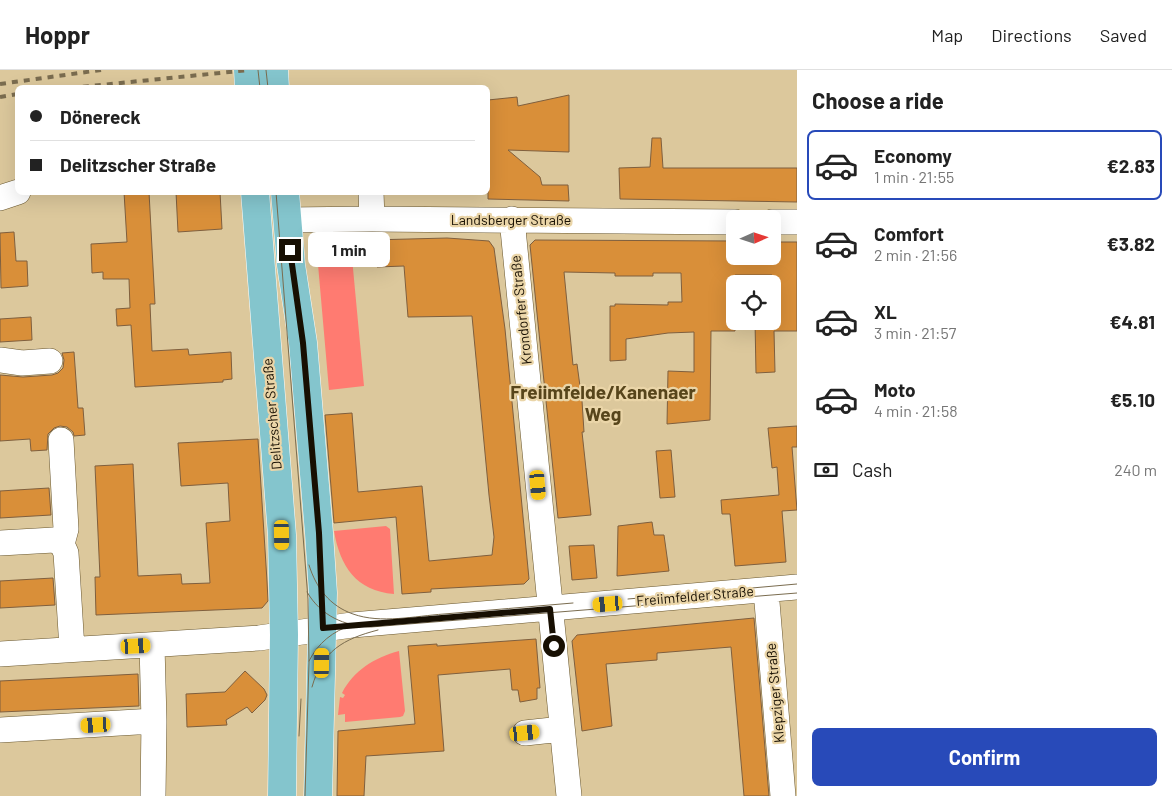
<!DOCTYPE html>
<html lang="en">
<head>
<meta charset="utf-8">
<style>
  :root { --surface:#fff; --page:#f2f2f2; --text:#222; --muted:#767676; --line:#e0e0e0; --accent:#284ab9 }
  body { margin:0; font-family:Barlow,sans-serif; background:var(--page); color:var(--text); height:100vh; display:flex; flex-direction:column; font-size:19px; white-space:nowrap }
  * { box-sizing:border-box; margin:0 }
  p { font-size:16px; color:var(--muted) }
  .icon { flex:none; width:28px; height:28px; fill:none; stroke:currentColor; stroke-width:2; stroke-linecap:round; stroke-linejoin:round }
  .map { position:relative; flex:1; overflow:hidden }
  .details { display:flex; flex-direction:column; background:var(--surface); width:375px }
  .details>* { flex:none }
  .banner { position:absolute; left:15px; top:15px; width:475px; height:110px; border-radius:8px; box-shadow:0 5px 20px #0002; display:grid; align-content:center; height:110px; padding:0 15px; background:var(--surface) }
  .needle { width:32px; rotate:87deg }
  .controls { position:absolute; left:726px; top:140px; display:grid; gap:10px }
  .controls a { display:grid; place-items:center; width:55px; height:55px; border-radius:8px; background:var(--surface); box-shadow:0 5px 20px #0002; font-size:25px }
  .end { position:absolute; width:22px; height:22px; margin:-11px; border:6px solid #170f02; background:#fff; box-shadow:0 0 0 2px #fff }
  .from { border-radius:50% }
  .bubble { position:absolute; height:35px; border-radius:8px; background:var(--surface); box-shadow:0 5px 20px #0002; font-size:16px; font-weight:700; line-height:35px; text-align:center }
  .car { position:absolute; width:15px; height:30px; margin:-15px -8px; border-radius:6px; box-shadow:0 0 4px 1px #0007; background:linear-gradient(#f5c518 24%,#345 0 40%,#f5c518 0 76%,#345 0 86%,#f5c518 0) }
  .banner b { display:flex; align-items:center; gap:18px; height:48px; font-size:19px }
  .banner b+b { border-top:1px solid var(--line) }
  .banner i { width:12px; height:12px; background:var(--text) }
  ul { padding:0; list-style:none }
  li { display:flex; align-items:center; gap:15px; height:70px; margin:0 10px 8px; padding:0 5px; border:2px solid transparent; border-radius:8px }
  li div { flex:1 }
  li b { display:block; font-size:19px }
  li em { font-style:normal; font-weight:700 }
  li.on { border-color:var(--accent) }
  li>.icon { width:45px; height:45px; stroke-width:1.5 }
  h2 { padding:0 15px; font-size:22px; line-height:60px }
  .pay { display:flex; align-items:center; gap:12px; height:55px; padding:0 15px; font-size:19px }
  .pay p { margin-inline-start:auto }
  .action { display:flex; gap:10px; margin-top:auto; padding:10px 15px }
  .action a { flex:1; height:58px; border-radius:8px; background:var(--accent); color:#fff; font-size:20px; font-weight:700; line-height:58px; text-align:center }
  header { display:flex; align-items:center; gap:30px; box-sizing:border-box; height:70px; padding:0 25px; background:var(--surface); border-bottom:1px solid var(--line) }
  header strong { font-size:24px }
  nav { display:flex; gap:28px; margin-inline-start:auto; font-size:18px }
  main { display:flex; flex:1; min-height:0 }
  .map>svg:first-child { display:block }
</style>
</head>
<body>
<header>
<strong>Hoppr</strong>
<nav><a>Map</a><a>Directions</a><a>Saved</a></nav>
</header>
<main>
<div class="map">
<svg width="797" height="726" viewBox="0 0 797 726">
  <rect width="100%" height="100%" fill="#dcc89c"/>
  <path fill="#ff7b71" d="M351,177L364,316L329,320L317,183Z
    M386,456L390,459L394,524C356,521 340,496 334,461Z
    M399,581L405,641L403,646L400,647L345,652V644L338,645L340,627L343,628L345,625L342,623C354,600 374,588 399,581Z"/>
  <path fill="#d98f39" stroke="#7f5f3e" d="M569,25V82L508,80L540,107L542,115H568L569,131L488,129V30L517,27L518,36Z
    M652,68H661L663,98H797V132L620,129L619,98L650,97Z
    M124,122H149L155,234H150L152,281L188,279L189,285L231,282L232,309L223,310V312L135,317L131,255L117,256L116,239L130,238L129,209H103V202L92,203L91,174L127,172Z
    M176,122H220L222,159L178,162Z
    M14,162L16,191H27L28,216L1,218L0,163Z
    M447,168L489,171L494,178L505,259L529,509L524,514L431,519V522L402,524L396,447L334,453L325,345L352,343L358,422L422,416L429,491L492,485L494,467L489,425L472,246L408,247L404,196L377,197L371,170Z
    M535,170L735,171V186H772V172H797V261H774L775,302L756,303L755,251H772V205H735V261H711L710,350L667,354L668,301L694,302V262L668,263L626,269V290L610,291V236H615V234L668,235V232H682L681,203H653V206H615V203L564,202L573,295L577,294L582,331L584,362H582L591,445L558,448L530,175Z
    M31,247L32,270L0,272V249Z
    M74,282L78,338H83L85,365L74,366L73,362L67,357L60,356L54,358L48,364L47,380L31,381L30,369L0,371V305L23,307L52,305L58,303L63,298L64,290L62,283Z
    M797,356V377H792L797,440L782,441L786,492L735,496L730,444H722L721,430L779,425L777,397L772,398L768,358Z
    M258,369L267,511L268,531L262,538L96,545L95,507H100L95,396L133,394L138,506L181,504L182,514L210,513L206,453L230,451L228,413L181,416L178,373Z
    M671,380L675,427L660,428L656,381Z
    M49,418L51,445L0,448V421Z
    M652,452L654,465H664L669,501L617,506L618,456Z
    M594,475L597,508L572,510L569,476Z
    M53,508L55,535L0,538V511Z
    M754,548L769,726H744L731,577L657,583V590L606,594L612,656L582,661L572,571L577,565Z
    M536,569L540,618H537V629L520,632L518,620H512L510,599L438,605L444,681L366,686L364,726H337L338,661L415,654L408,576L437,574V576Z
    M245,601L264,619L267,625L265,630L252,643L247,637L226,650L227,655L187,657L186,624L225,622Z
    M138,604L139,636L0,642V611Z"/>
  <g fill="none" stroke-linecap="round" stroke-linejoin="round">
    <defs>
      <path id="minor" d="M371,122L372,149
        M0,128L18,122
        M512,149L569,726
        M287,150L372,149L735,152
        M772,152H797
        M0,290L22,293L50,291
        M61,370L66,459L62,474
        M0,473L54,470L62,474L66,483L72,579
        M766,520L783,726
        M152,575L154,651L153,726
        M0,584L259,568L352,555L797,517
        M0,660L154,651
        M525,663L562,659"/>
      <path id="major" d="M248,0L249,18
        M274,0L275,18
        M255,122L282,465L284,565L282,726
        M285,122L291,195L303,273L319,463L323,523L318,726"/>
    </defs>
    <use href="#minor" stroke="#68562d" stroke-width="26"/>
    <use href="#major" stroke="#fff" stroke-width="29"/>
    <use href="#minor" stroke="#fff" stroke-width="25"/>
    <use href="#major" stroke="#84c5cd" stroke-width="28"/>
    <path stroke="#7a6c4f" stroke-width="1" d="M258,0L260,18
      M266,0L268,18
      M276,122L308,529L309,592L305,726
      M309,495C316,518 330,536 353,544C381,554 415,546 444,544C487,540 530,537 573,533
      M307,522C321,546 344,556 371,557L797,523
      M628,529L797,514
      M309,591C318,573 333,561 352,555
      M312,617C322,581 343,569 378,560
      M299,666L301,629"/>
    <path stroke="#7a6c4f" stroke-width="4" stroke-dasharray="6 6" stroke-linecap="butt" d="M0,14L101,0
      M71,18L249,0
      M0,27L18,24"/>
  </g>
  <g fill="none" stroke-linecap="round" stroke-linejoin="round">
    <path stroke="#170f02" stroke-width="6" d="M290,180L303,273L319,463L323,558L550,539L554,576"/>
  </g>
  <g text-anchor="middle" stroke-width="4.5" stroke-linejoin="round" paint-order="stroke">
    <g font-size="14" fill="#170f02" stroke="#ead5a8">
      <text x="511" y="155">Landsberger Straße</text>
      <text transform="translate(521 240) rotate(-96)" y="5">Krondorfer Straße</text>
      <text transform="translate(272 344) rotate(-95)" y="5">Delitzscher Straße</text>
      <text transform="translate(695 526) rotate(-5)" y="5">Freiimfelder Straße</text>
      <text transform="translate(775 623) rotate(-95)" y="5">Klepziger Straße</text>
    </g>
    <g font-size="19" font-weight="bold" fill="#57451b" stroke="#ead5a8">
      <text x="603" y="329">Freiimfelde/Kanenaer<tspan x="603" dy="22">Weg</tspan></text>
    </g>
  </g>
</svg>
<div class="controls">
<a><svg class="needle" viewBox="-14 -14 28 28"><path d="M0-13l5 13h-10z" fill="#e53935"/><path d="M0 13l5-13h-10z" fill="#767676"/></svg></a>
<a><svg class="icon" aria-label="locate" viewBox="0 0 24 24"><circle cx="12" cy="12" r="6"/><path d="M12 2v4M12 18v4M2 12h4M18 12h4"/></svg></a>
</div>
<i class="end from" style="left:554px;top:576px"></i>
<i class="end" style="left:290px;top:180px"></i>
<div class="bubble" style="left:308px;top:162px;width:82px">1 min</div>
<i class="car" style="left:538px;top:415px;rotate:175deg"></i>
<i class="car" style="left:282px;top:465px;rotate:179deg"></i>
<i class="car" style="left:608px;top:534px;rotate:265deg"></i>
<i class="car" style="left:136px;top:576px;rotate:87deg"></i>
<i class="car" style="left:322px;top:593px;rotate:1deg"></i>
<i class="car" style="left:96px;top:655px;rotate:267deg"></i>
<i class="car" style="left:525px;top:663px;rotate:84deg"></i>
<div class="banner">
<b><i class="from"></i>Dönereck</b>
<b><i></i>Delitzscher Straße</b>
</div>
</div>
<section class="details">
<h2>Choose a ride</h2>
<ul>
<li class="on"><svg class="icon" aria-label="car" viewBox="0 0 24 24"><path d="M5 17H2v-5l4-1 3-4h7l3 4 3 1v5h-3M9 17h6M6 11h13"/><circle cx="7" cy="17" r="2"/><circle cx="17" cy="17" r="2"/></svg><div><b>Economy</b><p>1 min · 21:55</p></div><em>€2.83</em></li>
<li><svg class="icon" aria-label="car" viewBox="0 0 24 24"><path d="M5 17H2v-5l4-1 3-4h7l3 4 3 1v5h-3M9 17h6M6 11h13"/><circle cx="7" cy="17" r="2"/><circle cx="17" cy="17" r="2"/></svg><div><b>Comfort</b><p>2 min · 21:56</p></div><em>€3.82</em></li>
<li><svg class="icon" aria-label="car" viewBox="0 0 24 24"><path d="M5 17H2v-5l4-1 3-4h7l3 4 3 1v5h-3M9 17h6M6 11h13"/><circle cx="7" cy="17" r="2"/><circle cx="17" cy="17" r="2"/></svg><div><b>XL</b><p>3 min · 21:57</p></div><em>€4.81</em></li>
<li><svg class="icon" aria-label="car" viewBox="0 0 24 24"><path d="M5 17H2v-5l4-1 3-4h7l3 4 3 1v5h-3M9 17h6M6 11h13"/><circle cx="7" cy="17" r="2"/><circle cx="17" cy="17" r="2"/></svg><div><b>Moto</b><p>4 min · 21:58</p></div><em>€5.10</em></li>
</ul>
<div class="pay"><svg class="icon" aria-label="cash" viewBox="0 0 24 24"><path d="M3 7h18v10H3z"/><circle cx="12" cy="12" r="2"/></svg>Cash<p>240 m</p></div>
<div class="action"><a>Confirm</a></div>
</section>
</main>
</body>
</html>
